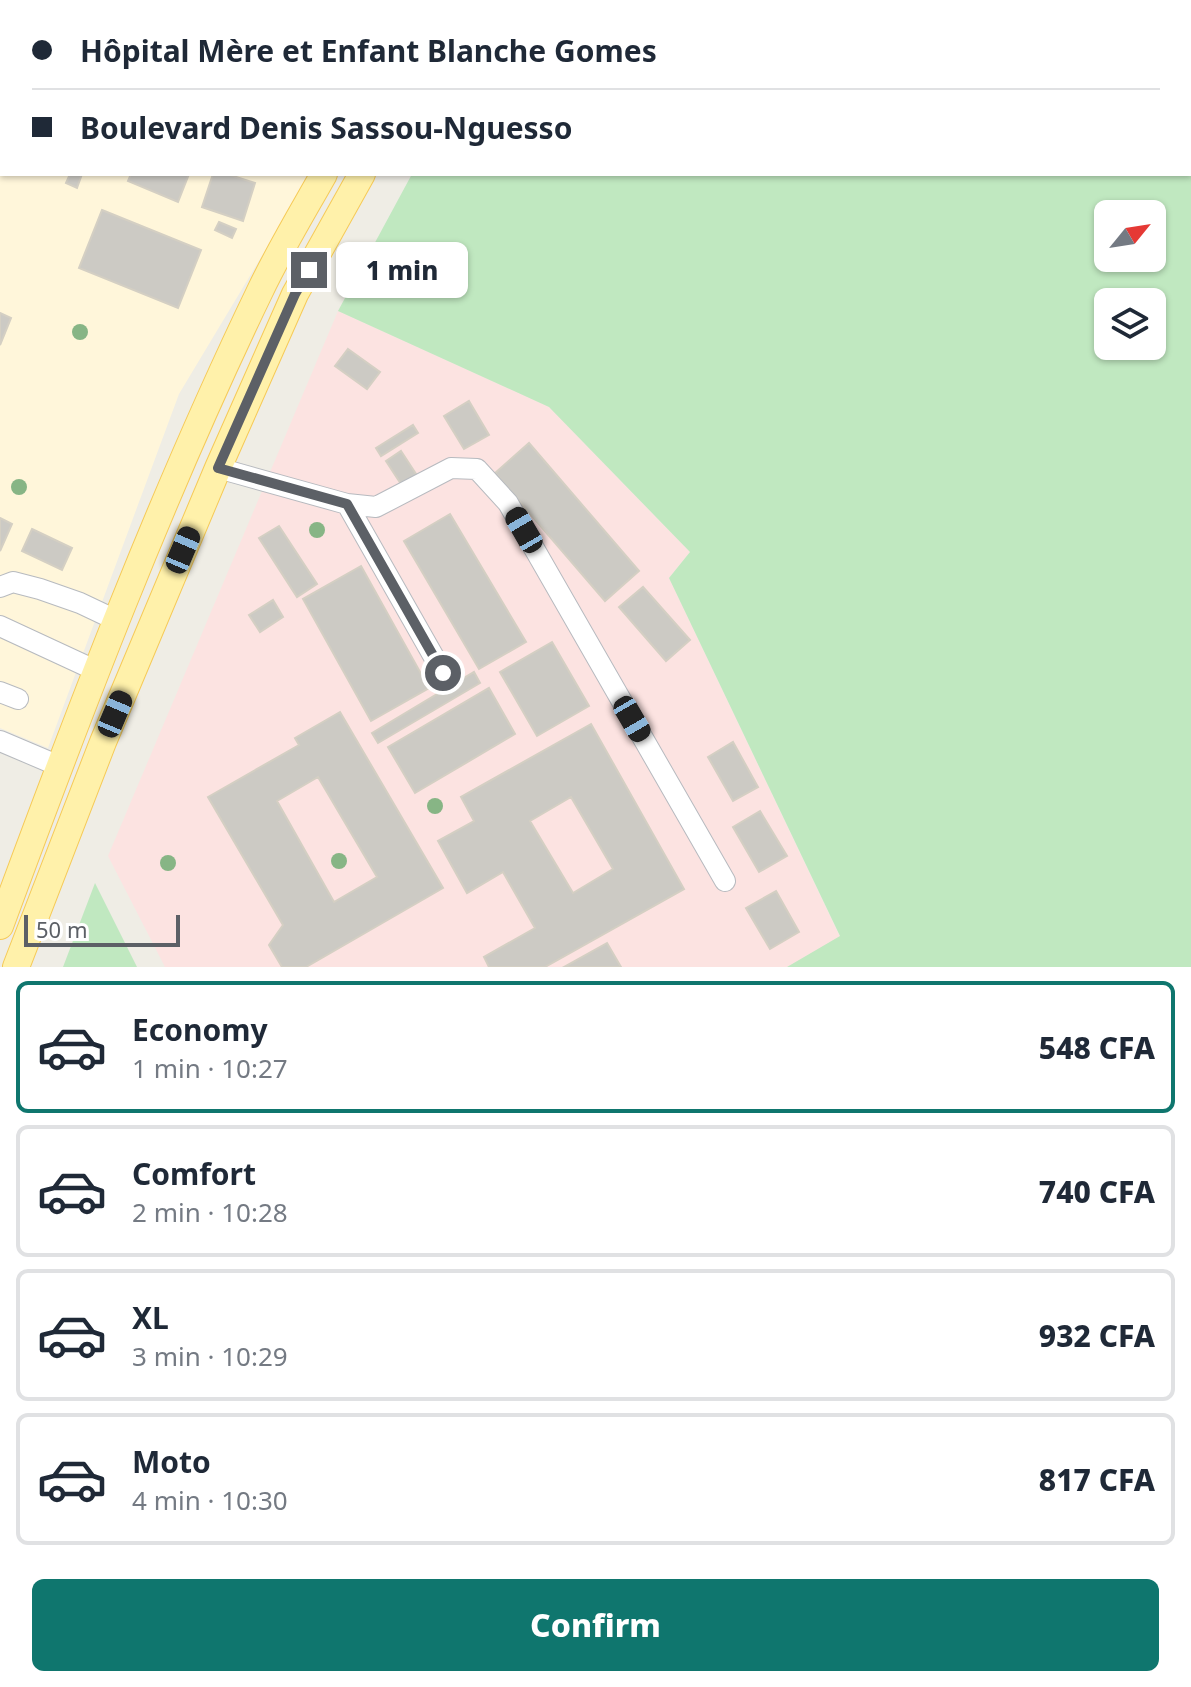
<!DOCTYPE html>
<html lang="en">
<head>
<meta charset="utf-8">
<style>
  :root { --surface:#fff; --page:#f2f2f3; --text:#1f2937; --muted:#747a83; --line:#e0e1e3; --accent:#0f766e }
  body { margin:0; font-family:"Noto Sans",sans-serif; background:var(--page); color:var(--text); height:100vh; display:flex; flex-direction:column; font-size:30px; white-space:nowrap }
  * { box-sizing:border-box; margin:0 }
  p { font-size:26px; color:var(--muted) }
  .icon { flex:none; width:44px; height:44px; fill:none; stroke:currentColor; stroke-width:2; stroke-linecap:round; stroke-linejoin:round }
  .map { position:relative; height:967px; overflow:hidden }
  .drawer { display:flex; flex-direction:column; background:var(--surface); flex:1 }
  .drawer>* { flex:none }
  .hud { position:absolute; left:0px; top:0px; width:1192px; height:176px; box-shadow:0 2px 6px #0004; display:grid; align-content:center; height:176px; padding:0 32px; background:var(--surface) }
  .needle { width:52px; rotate:60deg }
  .tools { position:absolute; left:1094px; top:200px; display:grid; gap:16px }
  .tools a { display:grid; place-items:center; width:72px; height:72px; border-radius:12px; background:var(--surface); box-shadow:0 2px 6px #0004; font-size:40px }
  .scale { position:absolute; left:24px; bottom:20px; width:156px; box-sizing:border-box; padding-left:8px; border:4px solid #5c6066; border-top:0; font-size:22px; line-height:28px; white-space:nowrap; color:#5c6066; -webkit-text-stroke:6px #fff; paint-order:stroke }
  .end { position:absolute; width:36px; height:36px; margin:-18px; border:10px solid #5c6066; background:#fff; box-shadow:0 0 0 4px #fff }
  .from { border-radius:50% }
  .bubble { position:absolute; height:56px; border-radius:12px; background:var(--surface); box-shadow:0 2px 6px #0004; font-size:26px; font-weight:800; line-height:56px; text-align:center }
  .car { position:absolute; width:24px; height:48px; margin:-24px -12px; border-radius:10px; box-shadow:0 0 6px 2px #0007; background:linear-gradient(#222 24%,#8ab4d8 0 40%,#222 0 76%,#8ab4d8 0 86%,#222 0) }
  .hud b { display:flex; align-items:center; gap:28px; height:76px; font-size:30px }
  .hud b+b { border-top:2px solid var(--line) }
  .hud i { width:20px; height:20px; background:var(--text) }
  ul { padding:14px 0 0; list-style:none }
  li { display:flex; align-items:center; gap:24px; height:132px; margin:0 16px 12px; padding:0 16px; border:4px solid var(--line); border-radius:12px }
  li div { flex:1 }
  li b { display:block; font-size:30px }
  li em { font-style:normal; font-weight:800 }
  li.on { border-color:var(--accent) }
  li>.icon { width:72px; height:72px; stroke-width:1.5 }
  .button { display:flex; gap:16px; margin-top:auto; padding:16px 32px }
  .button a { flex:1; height:92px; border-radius:12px; background:var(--accent); color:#fff; font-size:32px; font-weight:800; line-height:92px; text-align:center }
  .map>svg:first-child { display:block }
</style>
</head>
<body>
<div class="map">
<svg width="1191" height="967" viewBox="0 0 1191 967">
  <rect width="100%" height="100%" fill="#efede5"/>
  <path fill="#fff6da" d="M45,0H415L413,2H45Z
    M2,55V174H311L179,394L48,748L0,728V56Z"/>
  <path fill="#fce3e1" d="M338,311L549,407L690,552L669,578L840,937L787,967H165L108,856Z"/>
  <path fill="#c0e8c0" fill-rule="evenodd" d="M533,0H1191V967H787L840,936L669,578L690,552L549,407L338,311L412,174H1190V2H531ZM1108,214H1152V258H1108ZM1108,302H1152V346H1108Z
    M95,883L137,967H63Z"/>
  <path fill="#cccac4" stroke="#d4cfc3" stroke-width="2" fill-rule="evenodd" d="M0,0H4L6,2H2V51L0,52Z
    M70,174H82L77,188L66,183Z
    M131,174H189L178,202L128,181Z
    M213,174H227L255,183L243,221L202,207Z
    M102,210L201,250L178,308L79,268Z
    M219,222L236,229L232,238L215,230Z
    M0,313L11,318L0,345Z
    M348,349L380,372L367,389L335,366Z
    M469,401L489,435L464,449L444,416Z
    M413,425L418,433L381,456L376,448Z
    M529,443L639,571L605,601L495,473Z
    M401,451L418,477L403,487L386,461Z
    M450,514L526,642L479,669L404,541Z
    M0,518L12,524L0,551Z
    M279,526L317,584L297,597L259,538Z
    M32,529L72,548L62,570L22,551Z
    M361,566L429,688L371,721L303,599Z
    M643,587L690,640L666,661L619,607Z
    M273,600L283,617L260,632L249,615Z
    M552,642L589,706L537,736L500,672Z
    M474,672L480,683L378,743L372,733Z
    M489,688L515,734L415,793L388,747Z
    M340,712L443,888L306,967H282L269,945L283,925L208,797L299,745L295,738ZM318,777L377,877L334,902L277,801Z
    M591,724L684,889L545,967H489L484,957L535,928L503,872L467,893L438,841L474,821L461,797ZM571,797L613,869L573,893L530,821Z
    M733,742L758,787L733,801L708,757Z
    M760,811L787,856L759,872L733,827Z
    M776,891L799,932L770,949L746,908Z
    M607,943L621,967H564Z"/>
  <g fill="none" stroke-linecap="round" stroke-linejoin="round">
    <defs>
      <path id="minor" d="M218,468L347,504L376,507L451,468L477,469L508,503L725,881
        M347,504L443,673
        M0,587L13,582L40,589L80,603L118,621
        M0,626L97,671
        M0,692L18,699
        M0,741L59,766"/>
      <path id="major" d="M423,2L424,0
        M469,2L470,0
        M0,926C79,712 161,496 260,291C279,251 302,213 324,174
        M16,967L103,742L218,468L295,294L362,174"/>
    </defs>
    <use href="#minor" stroke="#b7babf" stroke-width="22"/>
    <use href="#major" stroke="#f6ca57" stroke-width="28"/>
    <use href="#minor" stroke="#fff" stroke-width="20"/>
    <use href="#major" stroke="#fff1aa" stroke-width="26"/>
  </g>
  <g fill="#87b585">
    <circle cx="80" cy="332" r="8"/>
    <circle cx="19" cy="487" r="8"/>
    <circle cx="317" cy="530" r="8"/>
    <circle cx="435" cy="806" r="8"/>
    <circle cx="339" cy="861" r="8"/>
    <circle cx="168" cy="863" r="8"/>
  </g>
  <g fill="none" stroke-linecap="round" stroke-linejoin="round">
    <path stroke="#5c6066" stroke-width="10" d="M309,270L295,294L218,468L347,504L443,673"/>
  </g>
</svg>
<div class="tools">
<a><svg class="needle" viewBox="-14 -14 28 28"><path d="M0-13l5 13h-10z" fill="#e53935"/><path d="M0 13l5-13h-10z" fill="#747a83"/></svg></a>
<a><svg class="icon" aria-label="layers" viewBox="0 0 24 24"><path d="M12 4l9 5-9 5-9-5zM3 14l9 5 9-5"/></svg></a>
</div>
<div class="scale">50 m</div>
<i class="end from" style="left:443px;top:673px"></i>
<i class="end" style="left:309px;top:270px"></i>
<div class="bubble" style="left:336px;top:242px;width:132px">1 min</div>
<i class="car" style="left:524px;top:530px;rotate:330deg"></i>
<i class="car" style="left:183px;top:550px;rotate:23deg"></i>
<i class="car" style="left:115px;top:714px;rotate:23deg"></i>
<i class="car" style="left:632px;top:719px;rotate:150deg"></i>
<div class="hud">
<b><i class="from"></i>Hôpital Mère et Enfant Blanche Gomes</b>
<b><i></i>Boulevard Denis Sassou-Nguesso</b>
</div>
</div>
<section class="drawer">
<ul>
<li class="on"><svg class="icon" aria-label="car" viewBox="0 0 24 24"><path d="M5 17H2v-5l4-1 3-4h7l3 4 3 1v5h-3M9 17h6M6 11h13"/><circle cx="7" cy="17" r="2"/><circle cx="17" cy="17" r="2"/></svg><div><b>Economy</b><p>1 min · 10:27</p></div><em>548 CFA</em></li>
<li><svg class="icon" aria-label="car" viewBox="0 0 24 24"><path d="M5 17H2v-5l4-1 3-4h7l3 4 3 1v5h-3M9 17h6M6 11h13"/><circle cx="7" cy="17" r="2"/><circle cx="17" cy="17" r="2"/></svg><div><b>Comfort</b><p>2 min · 10:28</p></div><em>740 CFA</em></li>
<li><svg class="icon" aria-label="car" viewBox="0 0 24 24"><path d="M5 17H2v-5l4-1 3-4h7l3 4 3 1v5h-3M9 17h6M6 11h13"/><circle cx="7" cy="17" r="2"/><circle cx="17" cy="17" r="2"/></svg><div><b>XL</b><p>3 min · 10:29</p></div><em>932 CFA</em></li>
<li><svg class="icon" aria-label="car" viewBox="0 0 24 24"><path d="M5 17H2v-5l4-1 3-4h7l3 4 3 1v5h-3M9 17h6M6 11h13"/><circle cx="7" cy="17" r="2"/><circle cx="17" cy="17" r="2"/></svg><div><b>Moto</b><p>4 min · 10:30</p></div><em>817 CFA</em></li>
</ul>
<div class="button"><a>Confirm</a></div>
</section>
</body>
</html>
